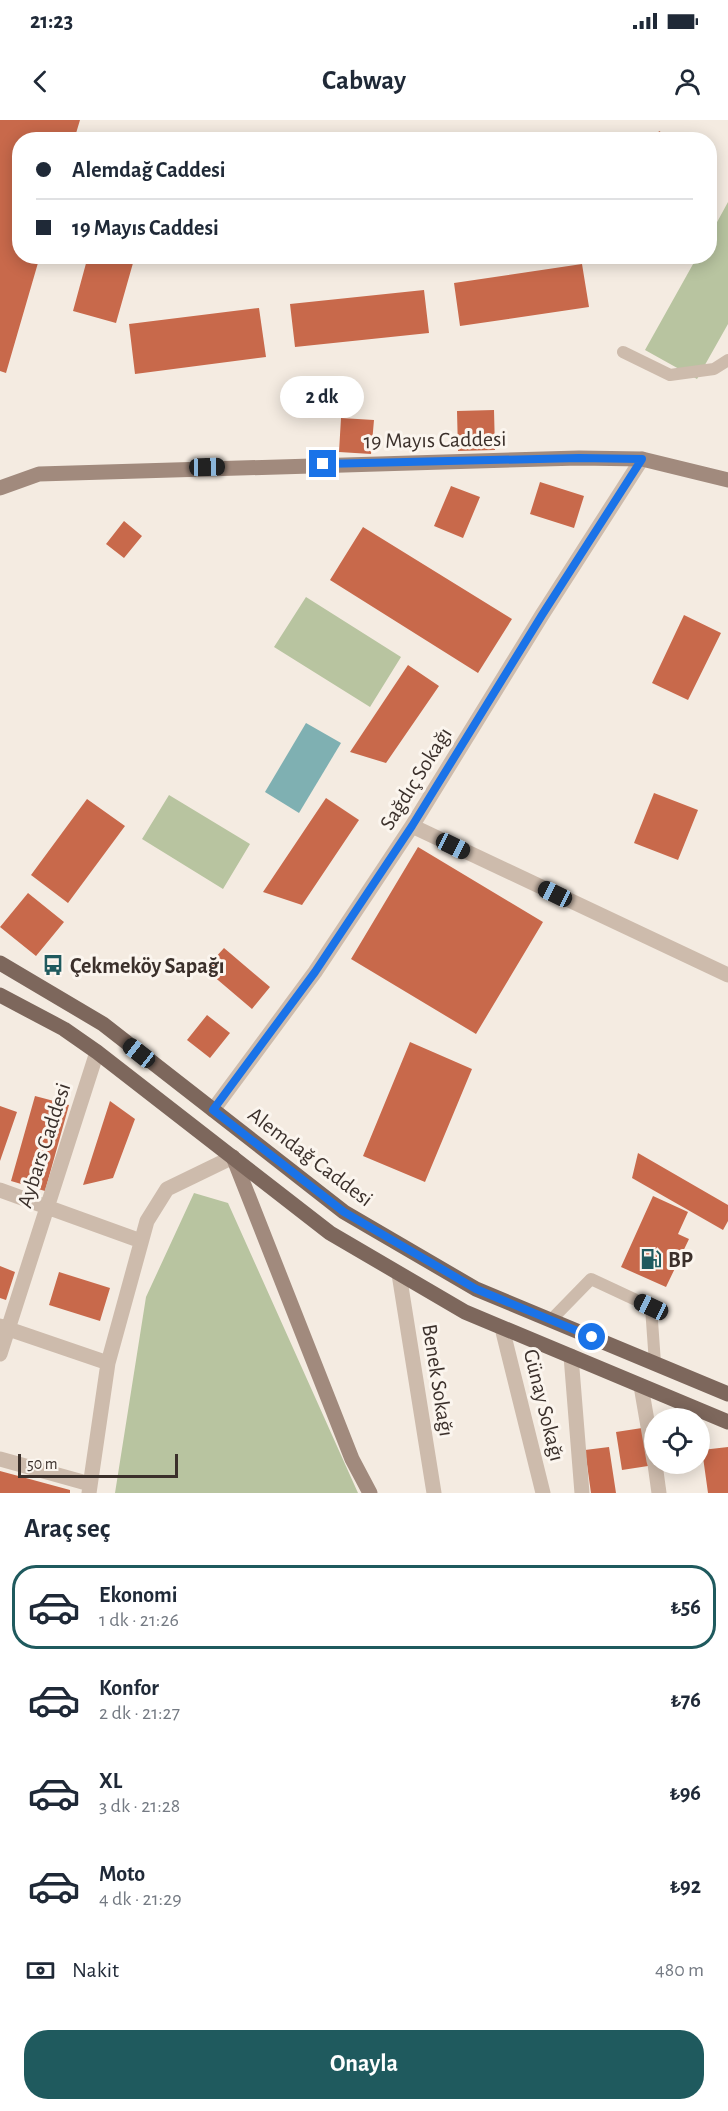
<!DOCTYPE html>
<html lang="tr">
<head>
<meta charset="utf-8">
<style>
  :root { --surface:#fff; --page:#f6f6f7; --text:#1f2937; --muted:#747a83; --line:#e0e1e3; --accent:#1f5a5e }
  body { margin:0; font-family:"Alegreya Sans",sans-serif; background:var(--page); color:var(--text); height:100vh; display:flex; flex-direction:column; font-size:22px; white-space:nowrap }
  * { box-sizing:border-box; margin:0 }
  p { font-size:20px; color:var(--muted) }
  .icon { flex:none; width:33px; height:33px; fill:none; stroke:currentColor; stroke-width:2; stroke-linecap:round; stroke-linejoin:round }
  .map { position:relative; height:1373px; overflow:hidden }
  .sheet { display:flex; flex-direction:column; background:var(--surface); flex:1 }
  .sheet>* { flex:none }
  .guide { position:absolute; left:12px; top:12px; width:705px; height:132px; border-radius:24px; box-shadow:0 3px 15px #0003; display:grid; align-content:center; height:132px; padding:0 24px; background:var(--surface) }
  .buttons { position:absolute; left:644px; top:1288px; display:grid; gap:12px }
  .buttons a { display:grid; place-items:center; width:66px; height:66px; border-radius:50%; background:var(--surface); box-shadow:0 3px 15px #0003; font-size:30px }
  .scale { position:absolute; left:18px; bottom:15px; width:160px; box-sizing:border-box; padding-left:6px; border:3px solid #3b302b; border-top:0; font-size:16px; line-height:21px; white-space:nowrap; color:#3b302b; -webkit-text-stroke:4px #fbf5ee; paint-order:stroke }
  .end { position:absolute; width:27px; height:27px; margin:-14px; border:8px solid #1a73e8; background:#fff; box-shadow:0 0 0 3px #fff }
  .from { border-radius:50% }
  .bubble { position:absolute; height:42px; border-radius:21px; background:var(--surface); box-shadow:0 3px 15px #0003; font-size:20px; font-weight:600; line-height:42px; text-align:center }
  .car { position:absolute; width:18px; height:36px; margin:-18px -9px; border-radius:8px; box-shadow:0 0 4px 2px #0007; background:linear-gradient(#222 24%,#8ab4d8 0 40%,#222 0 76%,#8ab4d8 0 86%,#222 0) }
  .guide b { display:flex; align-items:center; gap:21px; height:57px; font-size:22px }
  .guide b+b { border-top:2px solid var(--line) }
  .guide i { width:15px; height:15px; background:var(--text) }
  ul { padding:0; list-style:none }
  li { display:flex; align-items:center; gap:18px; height:84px; margin:0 12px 9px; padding:0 12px; border:3px solid transparent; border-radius:24px }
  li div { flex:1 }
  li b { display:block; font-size:22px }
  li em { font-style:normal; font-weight:600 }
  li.selected { border-color:var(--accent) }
  li>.icon { width:54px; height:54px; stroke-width:1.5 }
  h2 { padding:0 24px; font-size:27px; line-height:72px }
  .pay { display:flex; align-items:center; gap:15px; height:66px; padding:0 24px; font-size:22px }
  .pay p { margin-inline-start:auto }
  .cta { display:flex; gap:12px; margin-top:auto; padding:12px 24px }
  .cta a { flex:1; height:69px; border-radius:24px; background:var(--accent); color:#fff; font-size:24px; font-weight:600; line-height:69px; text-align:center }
  .status { display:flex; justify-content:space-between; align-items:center; height:42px; padding:0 30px; background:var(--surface); direction:ltr }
  .status svg { height:16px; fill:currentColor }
  header { display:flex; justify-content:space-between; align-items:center; height:78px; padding:0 24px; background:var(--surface); font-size:27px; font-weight:600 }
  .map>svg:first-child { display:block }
</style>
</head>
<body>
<div class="status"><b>21:23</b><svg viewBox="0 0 49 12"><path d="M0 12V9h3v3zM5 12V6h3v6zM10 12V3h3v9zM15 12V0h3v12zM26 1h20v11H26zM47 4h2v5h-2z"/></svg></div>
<header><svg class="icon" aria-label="back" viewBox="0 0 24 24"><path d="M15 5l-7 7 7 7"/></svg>Cabway<svg class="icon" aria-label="person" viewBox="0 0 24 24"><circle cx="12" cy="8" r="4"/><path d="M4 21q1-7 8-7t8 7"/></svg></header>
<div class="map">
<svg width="728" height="1373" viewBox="0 0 728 1373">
  <rect width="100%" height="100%" fill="#f4ebe1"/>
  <path fill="#b8c4a0" d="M728,82V204L697,259L645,230L697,137L710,136V115Z
    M306,477L401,537L370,587L274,527Z
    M169,675L250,724L223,769L142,719Z
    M194,1073L228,1083L358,1373H115L146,1177Z"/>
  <path fill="#7fb0b2" d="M306,603L341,623L299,693L265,672Z"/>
  <path fill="#c8694b" d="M0,0H80L74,20H20V136H40L6,253L0,251Z
    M659,11L674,20H655Z
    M88,136H135L116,203L73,191Z
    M619,136H636L632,144Z
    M582,144L589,187L460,206L454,163Z
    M424,170L429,213L295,227L290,184Z
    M259,188L266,237L135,254L129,204Z
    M494,290L495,330L458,331L457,291Z
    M341,298L374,300L371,334L339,332Z
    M540,362L584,376L574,408L530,394Z
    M451,366L480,377L463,418L434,406Z
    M124,401L142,416L124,438L106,424Z
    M363,407L512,499L478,553L330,460Z
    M684,495L721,513L688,580L652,563Z
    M408,545L439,566L386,643L350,632Z
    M654,673L698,690L678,740L634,723Z
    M326,678L359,700L302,785L263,772Z
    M87,679L125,706L68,783L31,755Z
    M418,727L543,802L476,914L351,839Z
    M28,773L64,802L36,836L0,807Z
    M224,828L270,867L252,889L205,849Z
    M207,895L230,913L210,938L187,920Z
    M410,922L472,949L425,1062L363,1036Z
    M35,976L69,985L45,1071L11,1061Z
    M110,981L135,999L113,1058L83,1065Z
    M0,986L17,992L0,1041Z
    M638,1033L728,1085V1101L723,1110L632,1058Z
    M653,1076L688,1092L678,1114L689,1119L666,1167L621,1147Z
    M0,1146L15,1152L6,1180L0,1178Z
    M59,1152L110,1168L100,1201L49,1185Z
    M642,1308L648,1346L622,1350L616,1312Z
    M609,1327L616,1373H591L585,1330Z
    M728,1327V1373H708L702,1330Z
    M0,1351L70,1370V1373H0Z"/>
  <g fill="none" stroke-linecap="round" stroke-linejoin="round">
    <path stroke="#cdbbac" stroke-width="12" d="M623,232L670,255L714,249L728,240
      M551,1200L591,1159L651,1187L655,1243"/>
    <path stroke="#cdbbac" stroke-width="15" d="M412,706L728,855
      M213,990L315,852L412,706L542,495L642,339
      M0,1070L141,1121
      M399,1154L434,1373
      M0,1206L108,1243
      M502,1208L543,1373
      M0,1234L97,932
      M571,1236L582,1373
      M641,1266L654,1341
      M0,1339L90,1364
      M655,1344L659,1373
      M89,1373L108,1243L147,1101L167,1069L233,1037"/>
    <path stroke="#a18a7d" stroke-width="15" d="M0,368L39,354L579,338L642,339L728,360
      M233,1037L352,1339L370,1373"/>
    <path stroke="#7d675c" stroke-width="15" d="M0,843L103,904L344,1092L476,1169L728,1274
      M0,875L64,909L97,932L330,1113L465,1192L728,1302"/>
  </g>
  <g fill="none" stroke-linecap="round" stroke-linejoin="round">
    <path stroke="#1a73e8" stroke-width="8" d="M323,344L579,338L642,339L542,495L412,706L315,852L213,990L344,1092L476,1169L592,1217"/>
  </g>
  <defs>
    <symbol id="bus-bare" viewBox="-9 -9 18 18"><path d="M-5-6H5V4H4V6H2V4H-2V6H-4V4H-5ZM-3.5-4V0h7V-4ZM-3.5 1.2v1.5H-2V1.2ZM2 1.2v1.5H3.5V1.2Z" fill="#1f5a5e" stroke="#fbf5ee" stroke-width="2.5" paint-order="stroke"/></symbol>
    <symbol id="fuel-bare" viewBox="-9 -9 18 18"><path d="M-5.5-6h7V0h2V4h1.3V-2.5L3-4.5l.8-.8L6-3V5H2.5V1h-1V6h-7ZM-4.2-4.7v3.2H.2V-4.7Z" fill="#1f5a5e" stroke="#fbf5ee" stroke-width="2.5" paint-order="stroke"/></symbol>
  </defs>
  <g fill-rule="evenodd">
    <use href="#bus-bare" x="38" y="830" width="30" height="30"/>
    <use href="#fuel-bare" x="636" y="1124" width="30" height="30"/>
  </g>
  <g text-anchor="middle" stroke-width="6" stroke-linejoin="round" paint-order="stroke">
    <g font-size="22" fill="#3b302b" stroke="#fbf5ee">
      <text transform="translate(435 319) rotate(-1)" y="8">19 Mayıs Caddesi</text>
      <text transform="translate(415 658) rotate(-58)" y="8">Sağdıç Sokağı</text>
      <text transform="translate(43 1025) rotate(-72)" y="8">Aybars Caddesi</text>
      <text transform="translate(311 1036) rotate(37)" y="8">Alemdağ Caddesi</text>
      <text transform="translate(439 1260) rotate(81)" y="8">Benek Sokağı</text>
      <text transform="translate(545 1285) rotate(76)" y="8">Günay Sokağı</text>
    </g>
    <g font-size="22" font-weight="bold" fill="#3b302b" stroke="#fbf5ee" text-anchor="start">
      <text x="70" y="853">Çekmeköy Sapağı</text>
      <text x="668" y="1147">BP</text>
    </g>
  </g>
</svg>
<div class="buttons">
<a><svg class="icon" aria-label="locate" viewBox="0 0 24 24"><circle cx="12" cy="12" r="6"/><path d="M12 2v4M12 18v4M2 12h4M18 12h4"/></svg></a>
</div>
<div class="scale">50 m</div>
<i class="end from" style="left:592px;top:1217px"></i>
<i class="end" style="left:323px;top:344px"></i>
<div class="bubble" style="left:280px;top:256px;width:84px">2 dk</div>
<i class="car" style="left:207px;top:347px;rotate:89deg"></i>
<i class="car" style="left:453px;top:726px;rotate:116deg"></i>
<i class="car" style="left:555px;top:774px;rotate:296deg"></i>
<i class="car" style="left:139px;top:933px;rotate:308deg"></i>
<i class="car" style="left:651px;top:1187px;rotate:295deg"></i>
<div class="guide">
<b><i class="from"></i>Alemdağ Caddesi</b>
<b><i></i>19 Mayıs Caddesi</b>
</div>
</div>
<section class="sheet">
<h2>Araç seç</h2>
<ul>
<li class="selected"><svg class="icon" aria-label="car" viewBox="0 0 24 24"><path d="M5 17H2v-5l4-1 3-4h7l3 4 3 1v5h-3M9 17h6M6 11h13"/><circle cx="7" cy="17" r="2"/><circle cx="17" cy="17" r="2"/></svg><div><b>Ekonomi</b><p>1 dk · 21:26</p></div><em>₺56</em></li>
<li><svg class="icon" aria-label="car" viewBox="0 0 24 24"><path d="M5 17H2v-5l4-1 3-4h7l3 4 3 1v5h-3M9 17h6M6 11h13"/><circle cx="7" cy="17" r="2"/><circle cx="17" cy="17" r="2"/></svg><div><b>Konfor</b><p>2 dk · 21:27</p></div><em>₺76</em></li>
<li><svg class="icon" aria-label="car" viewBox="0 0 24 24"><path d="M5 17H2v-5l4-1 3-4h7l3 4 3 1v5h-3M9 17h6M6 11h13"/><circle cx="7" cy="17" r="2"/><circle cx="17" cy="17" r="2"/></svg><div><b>XL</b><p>3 dk · 21:28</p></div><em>₺96</em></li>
<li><svg class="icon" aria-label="car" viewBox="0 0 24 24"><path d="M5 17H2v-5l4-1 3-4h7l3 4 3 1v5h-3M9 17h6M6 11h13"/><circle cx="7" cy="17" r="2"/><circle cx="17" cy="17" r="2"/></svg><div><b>Moto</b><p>4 dk · 21:29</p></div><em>₺92</em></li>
</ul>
<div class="pay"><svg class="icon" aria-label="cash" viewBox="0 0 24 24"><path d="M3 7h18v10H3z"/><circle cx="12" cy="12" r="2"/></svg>Nakit<p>480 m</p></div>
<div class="cta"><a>Onayla</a></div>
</section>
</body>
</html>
